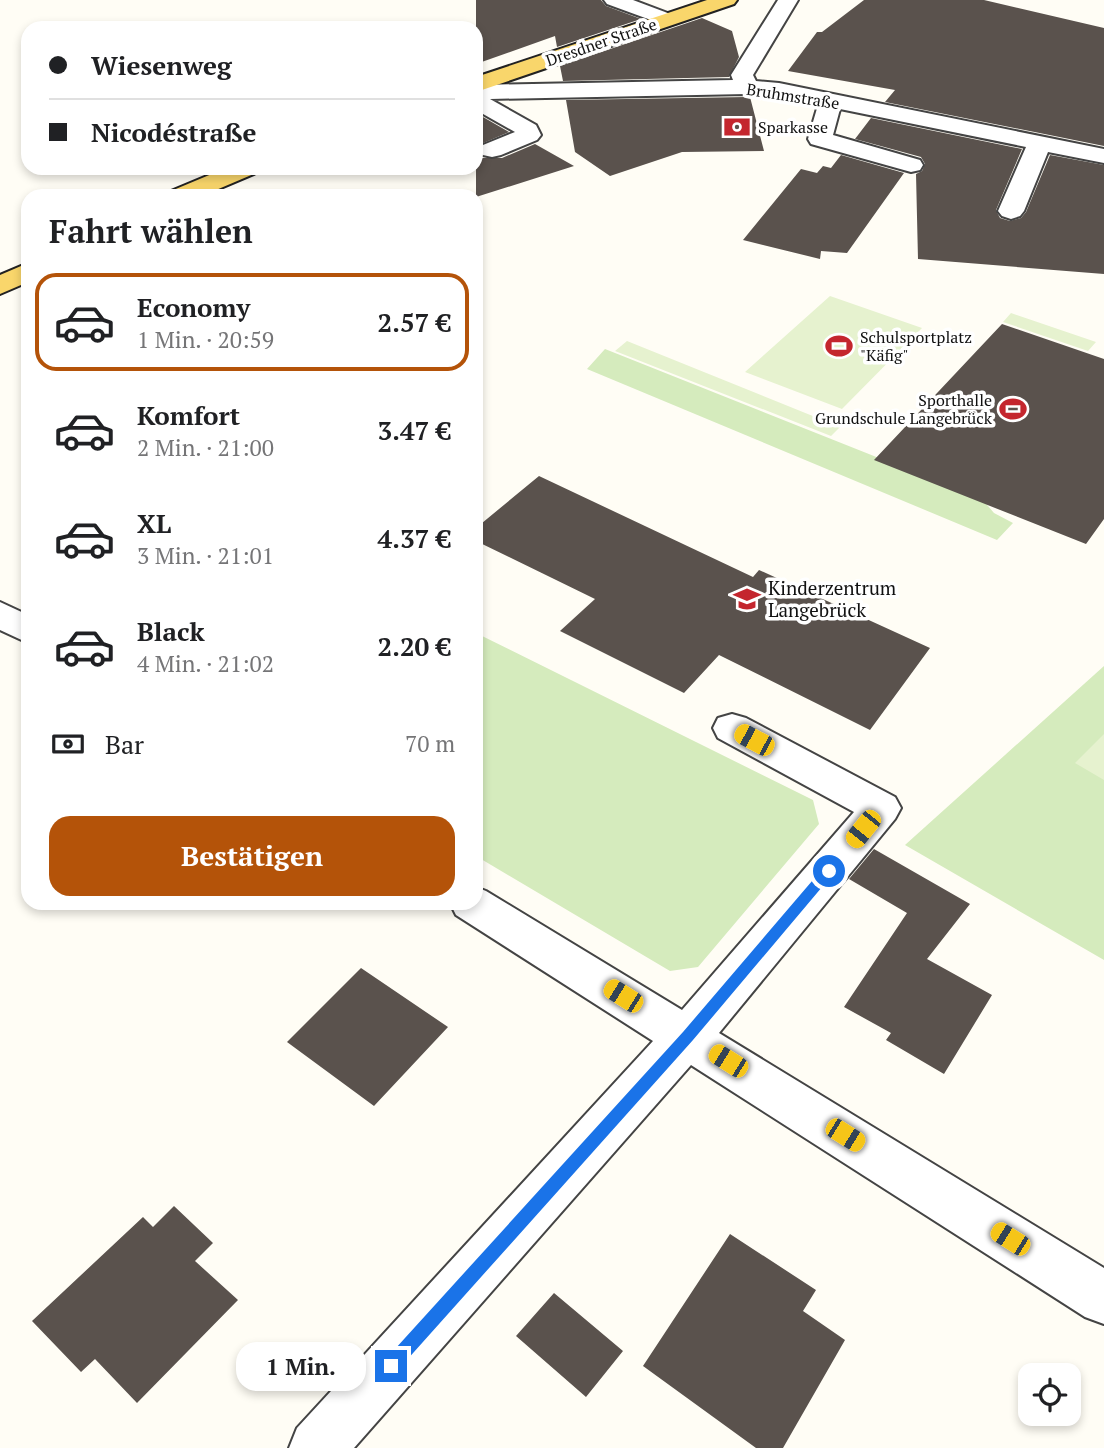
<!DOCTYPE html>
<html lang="de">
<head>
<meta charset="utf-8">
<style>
  :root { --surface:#fff; --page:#f2f2f2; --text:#202124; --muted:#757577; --line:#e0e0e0; --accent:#b45309 }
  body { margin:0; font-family:"PT Serif",serif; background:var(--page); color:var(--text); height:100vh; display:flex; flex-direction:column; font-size:26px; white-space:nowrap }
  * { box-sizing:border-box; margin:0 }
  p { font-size:23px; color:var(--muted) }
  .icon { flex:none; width:38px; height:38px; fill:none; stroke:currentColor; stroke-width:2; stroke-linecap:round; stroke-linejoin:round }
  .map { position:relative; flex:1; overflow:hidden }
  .side { position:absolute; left:21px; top:189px; width:462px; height:721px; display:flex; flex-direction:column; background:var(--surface); border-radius:21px; box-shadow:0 4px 10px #0003 }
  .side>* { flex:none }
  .hud { position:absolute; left:21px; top:21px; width:462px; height:154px; border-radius:21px; box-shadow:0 4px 10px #0003; display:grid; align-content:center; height:154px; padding:0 28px; background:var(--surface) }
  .buttons { position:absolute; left:1018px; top:1363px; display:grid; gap:14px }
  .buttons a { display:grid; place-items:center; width:63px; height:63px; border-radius:14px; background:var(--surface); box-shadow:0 4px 10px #0003; font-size:35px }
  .end { position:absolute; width:32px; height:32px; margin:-16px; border:9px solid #1a73e8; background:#fff; box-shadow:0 0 0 4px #fff }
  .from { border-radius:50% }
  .bubble { position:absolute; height:49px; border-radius:21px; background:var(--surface); box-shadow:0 4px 10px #0003; font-size:23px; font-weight:700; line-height:49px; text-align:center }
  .car { position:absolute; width:21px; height:42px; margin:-21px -10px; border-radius:9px; box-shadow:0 0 5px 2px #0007; background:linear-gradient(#f5c518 24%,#345 0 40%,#f5c518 0 76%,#345 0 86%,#f5c518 0) }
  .hud b { display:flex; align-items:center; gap:24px; height:66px; font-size:26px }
  .hud b+b { border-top:2px solid var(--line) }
  .hud i { width:18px; height:18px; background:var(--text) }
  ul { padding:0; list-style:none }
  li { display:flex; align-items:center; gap:21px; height:98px; margin:0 14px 10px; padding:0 14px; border:4px solid transparent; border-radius:21px }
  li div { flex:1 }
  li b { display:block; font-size:26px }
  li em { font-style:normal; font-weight:700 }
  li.active { border-color:var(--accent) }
  li>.icon { width:63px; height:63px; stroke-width:1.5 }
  h2 { padding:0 28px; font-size:32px; line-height:84px }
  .pay { display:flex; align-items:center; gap:18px; height:77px; padding:0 28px; font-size:26px }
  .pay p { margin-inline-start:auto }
  .primary-button { display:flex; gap:14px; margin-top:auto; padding:14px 28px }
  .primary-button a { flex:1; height:80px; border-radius:21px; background:var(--accent); color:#fff; font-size:28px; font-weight:700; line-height:80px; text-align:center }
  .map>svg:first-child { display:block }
</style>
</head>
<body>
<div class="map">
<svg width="1104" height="1448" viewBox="0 0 1104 1448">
  <rect width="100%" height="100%" fill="#fffdf5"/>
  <path fill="#d5ebbd" d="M605,349L982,499L994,513L1013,523L997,540L587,369Z
    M476,633L813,800L819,824L698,967L670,971L476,856Z
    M1104,666V960L905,845Z"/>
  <path fill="#e6f2cf" d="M830,296L922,328L842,409L745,372Z
    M1011,313L1096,342L1088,351L1003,322Z
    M627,341L840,427L831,436L615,351Z
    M1104,734V780L1075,763Z"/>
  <path fill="#5a524d" d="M476,0H601L606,6L641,19L557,47L555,36L476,64Z
    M864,0H984L1104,28V146L885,102L895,90L788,71L817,32H822Z
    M702,18L732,31L739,57L729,77L563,81L560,66Z
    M747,97H750L764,151L682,152L610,176L575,152L566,100Z
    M476,113L509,132L481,144L478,151L482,158H502L535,144L574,166L476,197Z
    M871,118L1022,149L996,210L1000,218L1010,221L1021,218L1026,212L1050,155L1104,165V274L918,259L916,174L922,171L925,164L921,157L855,139Z
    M841,155L904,173L847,253L821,251L820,259L743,240L801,169L817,173L823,166L831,168Z
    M1002,324L1104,359V519L1086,544L874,460Z
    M539,476L753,577L759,570L930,648L870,730L719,655L684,693L560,631L595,599L476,541V528Z
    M874,849L970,904L927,959L992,995L944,1074L886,1040L891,1033L844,1007L907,913L849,879Z
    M361,968L448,1027L374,1106L287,1042Z
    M174,1206L213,1243L195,1261L238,1300L137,1403L95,1359L81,1372L32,1321L143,1217L153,1227Z
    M730,1234L816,1290L803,1311L845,1340L783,1448H756L643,1366Z
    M554,1293L623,1351L586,1397L516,1336Z"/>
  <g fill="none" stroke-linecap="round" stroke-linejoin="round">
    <defs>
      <path id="minor" d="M604,0H633L673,15L677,19L673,23H659L607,4Z
        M778,0H798L753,75L756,81L779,83L1104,149V163L1048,152L1024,211L1020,216L1011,219L1002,216L998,211L1026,147L840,109L833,135L920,160L923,165L920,170L911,172L811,144L808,139L818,105L747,94L490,99L536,125L541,135L537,140L501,155L492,157L483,155L480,150L483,145L515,132L476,110V85L733,80L731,75Z
        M0,602L28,615V643L0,630Z
        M732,714L746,718L895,797L901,808L895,819L719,1033L1104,1268V1324L1085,1317L691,1065L354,1448H289L297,1428L653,1041L456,915L450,903H476V887L486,891L682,1010L854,812L718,738L713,728L718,718Z"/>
      <path id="major" d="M707,0H737L734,4L476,92V77Z
        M226,168H259L256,173L202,196H167L171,191Z
        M28,263V282L0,294V275Z"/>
    </defs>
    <use href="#minor" stroke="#444" stroke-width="4"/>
    <use href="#major" stroke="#222" stroke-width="4"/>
    <use href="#minor" fill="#fff" fill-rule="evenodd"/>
    <use href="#major" fill="#f9d66b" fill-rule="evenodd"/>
  </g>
  <path fill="#1a73e8" d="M829,866L833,867V874L693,1040L397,1371L391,1374L385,1371L383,1366L385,1360L683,1032L824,867Z"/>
  <defs>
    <symbol id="bank-bare" viewBox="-9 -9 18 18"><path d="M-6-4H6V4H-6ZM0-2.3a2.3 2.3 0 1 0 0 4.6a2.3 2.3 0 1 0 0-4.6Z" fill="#c4262e" stroke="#fff" stroke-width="2.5" paint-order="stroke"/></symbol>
    <symbol id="stadium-bare" viewBox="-9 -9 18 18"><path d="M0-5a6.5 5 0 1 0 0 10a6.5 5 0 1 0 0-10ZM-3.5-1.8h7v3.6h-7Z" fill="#c4262e" stroke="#fff" stroke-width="2.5" paint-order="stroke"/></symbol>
    <symbol id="school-bare" viewBox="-9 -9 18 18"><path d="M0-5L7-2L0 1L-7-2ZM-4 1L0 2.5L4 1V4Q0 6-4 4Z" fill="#c4262e" stroke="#fff" stroke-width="2.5" paint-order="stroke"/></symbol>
  </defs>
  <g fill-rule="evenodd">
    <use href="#bank-bare" x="718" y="108" width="38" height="38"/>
    <use href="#stadium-bare" x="820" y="327" width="38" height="38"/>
    <use href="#stadium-bare" x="994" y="390" width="38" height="38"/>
    <use href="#school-bare" x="728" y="580" width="38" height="38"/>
  </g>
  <g text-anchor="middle" stroke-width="7" stroke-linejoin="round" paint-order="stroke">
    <g font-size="16" fill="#111" stroke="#fff">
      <text transform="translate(601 42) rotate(-19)" y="6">Dresdner Straße</text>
      <text transform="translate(793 96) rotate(9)" y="6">Bruhmstraße</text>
    </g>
    <g font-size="16" fill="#111" stroke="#fff" text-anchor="start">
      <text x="758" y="133">Sparkasse</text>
      <text x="860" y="343">Schulsportplatz<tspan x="860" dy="18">"Käfig"</tspan></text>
      <text x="992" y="406" text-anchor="end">Sporthalle<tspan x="992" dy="18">Grundschule Langebrück</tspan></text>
    </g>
    <g font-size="19" fill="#111" stroke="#fff" text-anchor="start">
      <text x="768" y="595">Kinderzentrum<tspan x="768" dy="22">Langebrück</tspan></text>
    </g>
  </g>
</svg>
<div class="buttons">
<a><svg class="icon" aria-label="locate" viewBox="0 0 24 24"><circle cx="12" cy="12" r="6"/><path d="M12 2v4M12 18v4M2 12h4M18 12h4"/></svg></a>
</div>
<i class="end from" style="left:829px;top:871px"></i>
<i class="end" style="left:391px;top:1366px"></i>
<div class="bubble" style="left:236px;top:1342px;width:130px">1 Min.</div>
<i class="car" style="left:754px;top:740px;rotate:298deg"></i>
<i class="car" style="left:863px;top:829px;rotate:219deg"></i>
<i class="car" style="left:623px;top:996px;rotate:302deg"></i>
<i class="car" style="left:728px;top:1061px;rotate:302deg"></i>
<i class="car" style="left:845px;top:1135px;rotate:122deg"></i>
<i class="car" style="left:1010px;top:1239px;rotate:302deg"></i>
<div class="hud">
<b><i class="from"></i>Wiesenweg</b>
<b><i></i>Nicodéstraße</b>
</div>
<section class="side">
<h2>Fahrt wählen</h2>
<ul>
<li class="active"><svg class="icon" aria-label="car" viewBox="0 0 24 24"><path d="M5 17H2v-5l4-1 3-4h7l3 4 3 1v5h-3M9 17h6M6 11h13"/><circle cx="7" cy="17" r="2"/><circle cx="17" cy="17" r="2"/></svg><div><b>Economy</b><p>1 Min. · 20:59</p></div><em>2.57 €</em></li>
<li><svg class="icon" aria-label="car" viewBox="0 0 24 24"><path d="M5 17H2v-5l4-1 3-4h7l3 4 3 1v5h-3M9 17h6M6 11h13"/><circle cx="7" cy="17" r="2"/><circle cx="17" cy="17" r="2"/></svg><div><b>Komfort</b><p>2 Min. · 21:00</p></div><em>3.47 €</em></li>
<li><svg class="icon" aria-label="car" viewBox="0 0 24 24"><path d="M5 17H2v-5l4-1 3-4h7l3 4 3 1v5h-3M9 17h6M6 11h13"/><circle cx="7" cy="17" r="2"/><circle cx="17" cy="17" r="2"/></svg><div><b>XL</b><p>3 Min. · 21:01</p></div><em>4.37 €</em></li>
<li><svg class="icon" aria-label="car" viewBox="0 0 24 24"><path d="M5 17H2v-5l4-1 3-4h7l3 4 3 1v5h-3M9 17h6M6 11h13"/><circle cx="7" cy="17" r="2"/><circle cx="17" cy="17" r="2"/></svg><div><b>Black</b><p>4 Min. · 21:02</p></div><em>2.20 €</em></li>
</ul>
<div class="pay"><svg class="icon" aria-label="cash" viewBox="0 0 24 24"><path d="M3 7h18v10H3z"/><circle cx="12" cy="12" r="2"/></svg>Bar<p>70 m</p></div>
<div class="primary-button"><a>Bestätigen</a></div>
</section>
</div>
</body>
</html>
